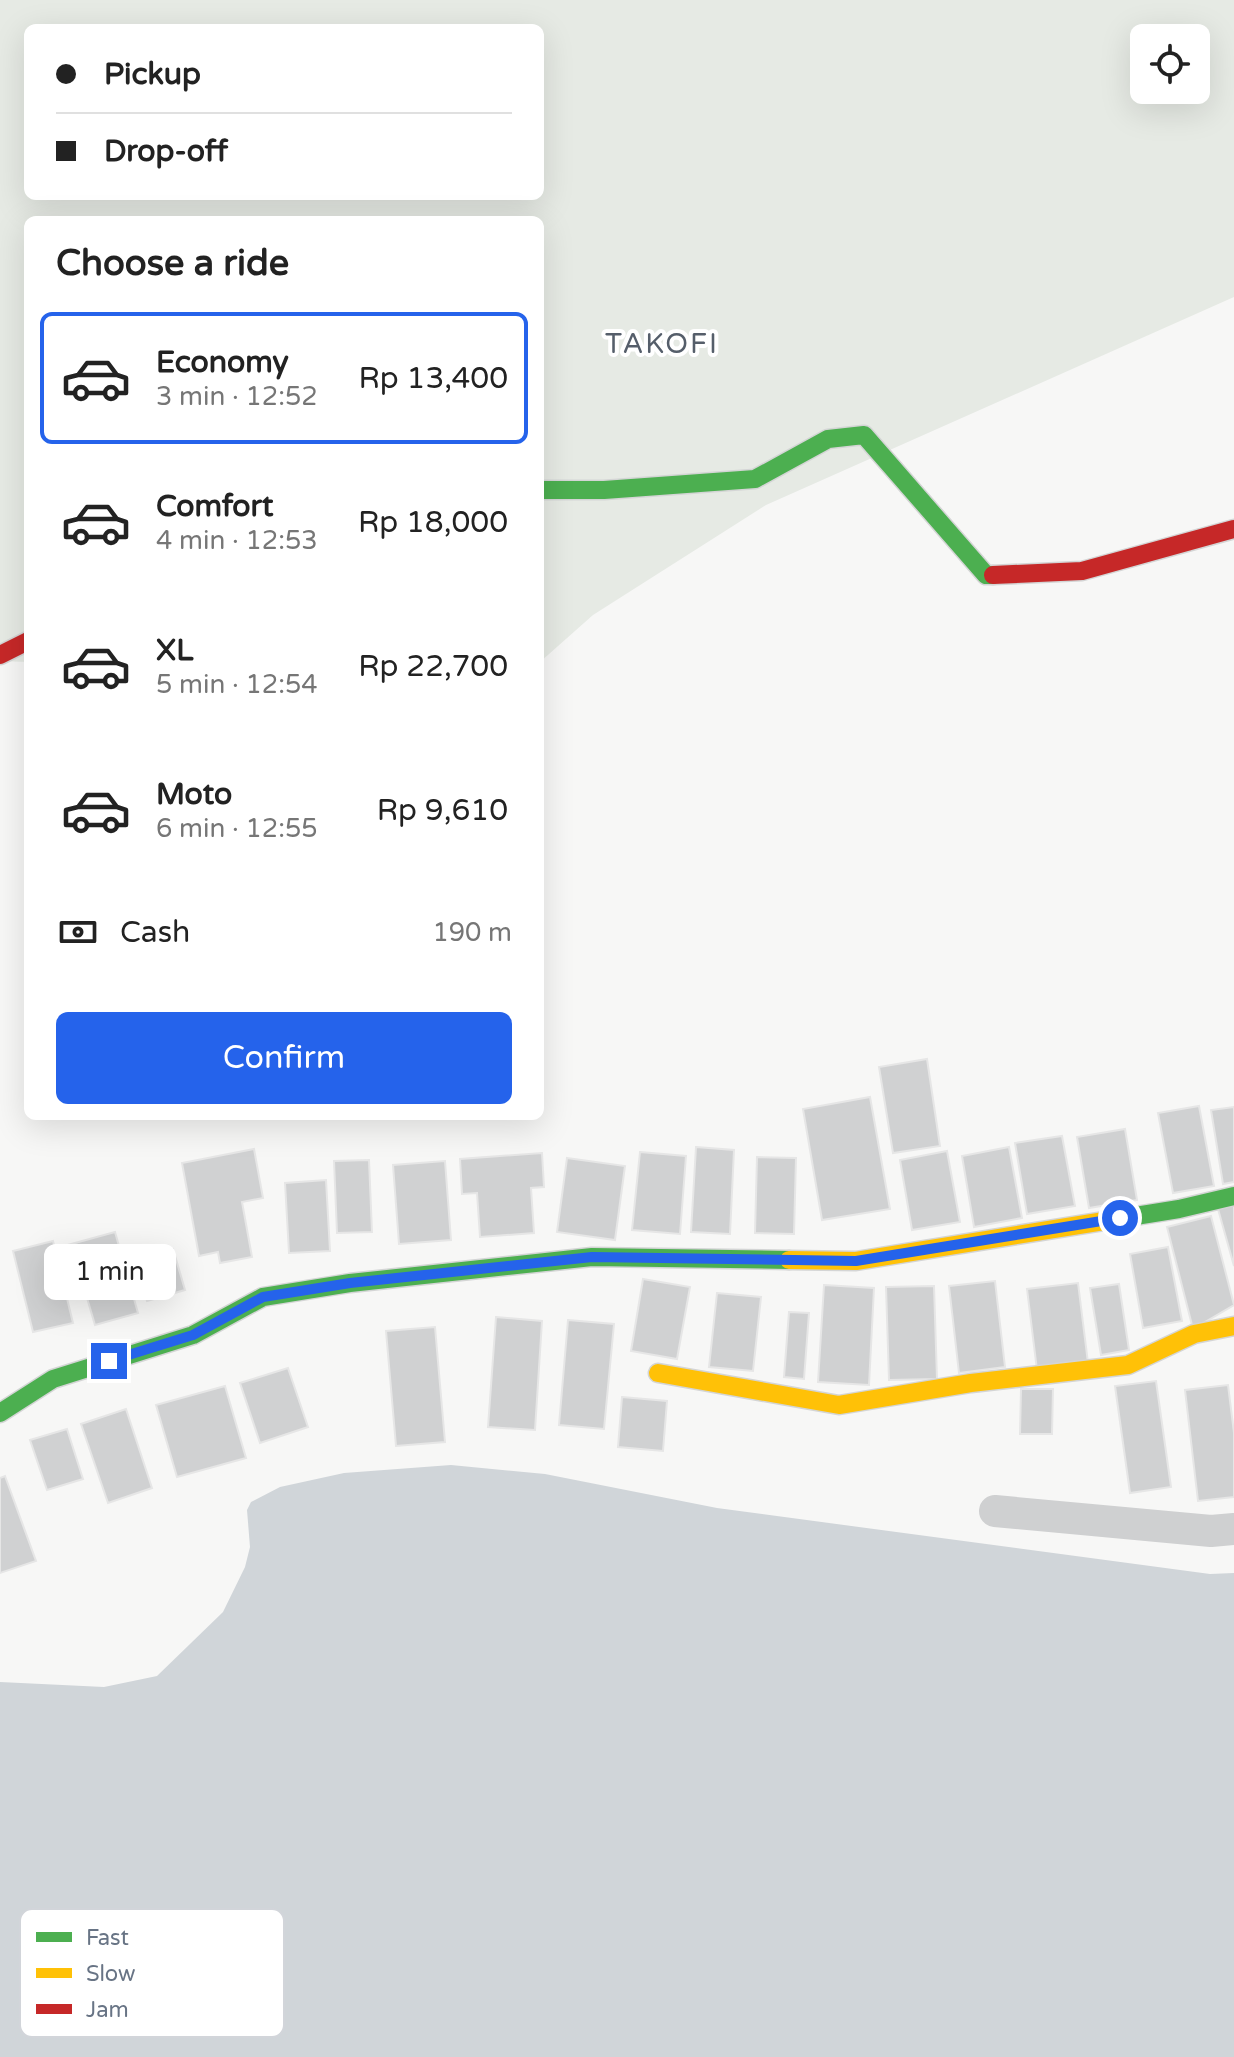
<!DOCTYPE html>
<html lang="en">
<head>
<meta charset="utf-8">
<style>
  :root { --surface:#fff; --page:#f6f6f6; --text:#222; --muted:#767676; --line:#e0e0e0; --accent:#2563eb }
  body { margin:0; font-family:"Varela Round",sans-serif; background:var(--page); color:var(--text); height:100vh; display:flex; flex-direction:column; font-size:30px; white-space:nowrap }
  * { box-sizing:border-box; margin:0 }
  p { font-size:26px; color:var(--muted) }
  .icon { flex:none; width:44px; height:44px; fill:none; stroke:currentColor; stroke-width:2; stroke-linecap:round; stroke-linejoin:round }
  .map { position:relative; flex:1; overflow:hidden }
  .panel { position:absolute; left:24px; top:216px; width:520px; height:904px; display:flex; flex-direction:column; background:var(--surface); border-radius:12px; box-shadow:0 8px 32px #0002 }
  .panel>* { flex:none }
  .hud { position:absolute; left:24px; top:24px; width:520px; height:176px; border-radius:12px; box-shadow:0 8px 32px #0002; display:grid; align-content:center; height:176px; padding:0 32px; background:var(--surface) }
  .fabs { position:absolute; left:1130px; top:24px; display:grid; gap:16px }
  .fabs a { display:grid; place-items:center; width:80px; height:80px; border-radius:12px; background:var(--surface); box-shadow:0 8px 32px #0002; font-size:40px }
  .end { position:absolute; width:36px; height:36px; margin:-18px; border:10px solid #2563eb; background:#fff; box-shadow:0 0 0 4px #fff }
  .from { border-radius:50% }
  .bubble { position:absolute; height:56px; border-radius:12px; background:var(--surface); box-shadow:0 8px 32px #0002; font-size:26px; font-weight:600; line-height:56px; text-align:center }
  .hud b { display:flex; align-items:center; gap:28px; height:76px; font-size:30px }
  .hud b+b { border-top:2px solid var(--line) }
  .hud i { width:20px; height:20px; background:var(--text) }
  ul { padding:0; list-style:none }
  li { display:flex; align-items:center; gap:24px; height:132px; margin:0 16px 12px; padding:0 16px; border:4px solid transparent; border-radius:12px }
  li div { flex:1 }
  li b { display:block; font-size:30px }
  li em { font-style:normal; font-weight:600 }
  li.active { border-color:var(--accent) }
  li>.icon { width:72px; height:72px; stroke-width:1.5 }
  h2 { padding:0 32px; font-size:36px; line-height:96px }
  .pay { display:flex; align-items:center; gap:20px; height:88px; padding:0 32px; font-size:30px }
  .pay p { margin-inline-start:auto }
  .primary-button { display:flex; gap:16px; margin-top:auto; padding:16px 32px }
  .primary-button a { flex:1; height:92px; border-radius:12px; background:var(--accent); color:#fff; font-size:32px; font-weight:600; line-height:92px; text-align:center }
  .map>svg:first-child { display:block }
</style>
</head>
<body>
<div class="map">
<svg width="1234" height="2057" viewBox="0 0 1234 2057">
  <rect width="100%" height="100%" fill="#f7f7f6"/>
  <path fill="#e6eae4" fill-rule="evenodd" d="M0,0H1234V297L766,505L593,615L540,662V220H28V662L0,661ZM28,28H540V196H28ZM1144,38H1196V90H1144Z"/>
  <path fill="#d0d5d9" d="M451,1465L545,1474L717,1508L1210,1574L1234,1573V2057H0V1682L104,1687L157,1676L223,1612L245,1567L250,1547L247,1510L251,1502L280,1487L344,1473Z"/>
  <path fill="#d0d1d2" stroke="#e6e6e6" stroke-width="2" d="M927,1059L940,1146L893,1153L879,1067Z
    M870,1097L890,1209L822,1220L803,1109Z
    M1199,1106L1214,1186L1173,1193L1158,1113Z
    M1234,1107V1182L1223,1184L1211,1110Z
    M1125,1129L1137,1200L1089,1208L1077,1137Z
    M1062,1136L1075,1206L1027,1214L1015,1143Z
    M696,1147L734,1150L730,1234L691,1232Z
    M1009,1147L1022,1218L974,1227L962,1156Z
    M254,1149L263,1198L242,1202L252,1257L220,1263L218,1252L199,1256L182,1163Z
    M947,1151L960,1222L912,1230L900,1160Z
    M640,1152L686,1156L680,1234L632,1230Z
    M542,1153L544,1187L531,1188L534,1233L480,1237L477,1193L462,1194L460,1159Z
    M757,1157L796,1158L794,1234L755,1233Z
    M567,1158L625,1166L615,1240L557,1232Z
    M369,1160L372,1232L337,1233L334,1161Z
    M445,1161L451,1240L399,1244L393,1165Z
    M326,1180L330,1251L289,1253L285,1183Z
    M1234,1205V1266L1218,1209Z
    M1211,1216L1234,1305L1193,1329L1167,1227Z
    M115,1232L138,1313L95,1325L82,1281L75,1283L64,1246Z
    M53,1241L73,1323L33,1332L13,1251Z
    M1168,1247L1182,1321L1143,1328L1130,1254Z
    M173,1249L185,1290L147,1301L136,1260Z
    M643,1279L690,1287L677,1359L631,1351Z
    M995,1281L1005,1367L959,1373L949,1286Z
    M1078,1283L1088,1363L1037,1370L1027,1289Z
    M1119,1284L1129,1350L1101,1355L1090,1288Z
    M824,1285L874,1288L869,1385L818,1382Z
    M934,1286L937,1379L889,1380L886,1287Z
    M717,1293L761,1297L753,1371L709,1367Z
    M789,1312L809,1313L804,1379L784,1377Z
    M496,1317L542,1321L535,1430L488,1427Z
    M568,1320L614,1324L604,1429L559,1425Z
    M435,1327L445,1442L396,1446L386,1331Z
    M288,1368L308,1427L260,1443L240,1383Z
    M1156,1381L1171,1487L1130,1493L1115,1386Z
    M1228,1385L1234,1433V1497L1198,1501L1185,1390Z
    M225,1386L246,1458L177,1477L156,1405Z
    M1021,1389H1053L1052,1434H1020Z
    M622,1397L667,1401L663,1451L618,1447Z
    M126,1409L152,1488L108,1503L81,1424Z
    M67,1429L83,1479L47,1490L30,1440Z
    M5,1476L36,1561L0,1573V1478Z"/>
  <g fill="none" stroke-linecap="round" stroke-linejoin="round">
    <defs>
      <path id="fast" d="M540,490H604L755,479L828,439L864,435L986,575H993
        M1123,1218L1179,1209L1234,1196
        M0,1413L53,1379L193,1335L263,1297L350,1283L592,1257L789,1260"/>
      <path id="slow" d="M789,1260L856,1261L1123,1218
        M658,1373L839,1405L971,1383L1128,1365L1194,1334L1234,1326"/>
      <path id="jam" d="M993,575L1082,571L1234,529
        M0,655L28,641"/>
    </defs>
    <use href="#fast" stroke="#d4d5d5" stroke-width="21"/>
    <use href="#slow" stroke="#d4d5d5" stroke-width="21"/>
    <use href="#jam" stroke="#d4d5d5" stroke-width="21"/>
    <path stroke="#cfd0d1" stroke-width="32" d="M995,1511L1211,1531L1234,1529"/>
    <use href="#fast" stroke="#4caf50" stroke-width="18"/>
    <use href="#slow" stroke="#ffc107" stroke-width="18"/>
    <use href="#jam" stroke="#c62828" stroke-width="18"/>
  </g>
  <g fill="none" stroke-linecap="round" stroke-linejoin="round">
    <path stroke="#2563eb" stroke-width="10" d="M109,1361L193,1335L263,1297L350,1283L592,1257L856,1261L1120,1218"/>
  </g>
  <g text-anchor="middle" stroke-width="8" stroke-linejoin="round" paint-order="stroke">
    <g font-size="28" letter-spacing="2" fill="#555e6a" stroke="#fff">
      <text x="662" y="353">TAKOFI</text>
    </g>
  </g>
  <rect x="20" y="1909" width="264" height="128" rx="12" fill="#fff" stroke="#d2d5da" stroke-width="2"/>
  <rect x="36" y="1932" width="36" height="10" fill="#4caf50"/>
  <rect x="36" y="1968" width="36" height="10" fill="#ffc107"/>
  <rect x="36" y="2004" width="36" height="10" fill="#c62828"/>
  <g font-size="22" fill="#687485">
    <text x="86" y="1945">Fast</text>
    <text x="86" y="1981">Slow</text>
    <text x="86" y="2017">Jam</text>
  </g>
</svg>
<div class="fabs">
<a><svg class="icon" aria-label="locate" viewBox="0 0 24 24"><circle cx="12" cy="12" r="6"/><path d="M12 2v4M12 18v4M2 12h4M18 12h4"/></svg></a>
</div>
<i class="end from" style="left:1120px;top:1218px"></i>
<i class="end" style="left:109px;top:1361px"></i>
<div class="bubble" style="left:44px;top:1244px;width:132px">1 min</div>
<div class="hud">
<b><i class="from"></i>Pickup</b>
<b><i></i>Drop-off</b>
</div>
<section class="panel">
<h2>Choose a ride</h2>
<ul>
<li class="active"><svg class="icon" aria-label="car" viewBox="0 0 24 24"><path d="M5 17H2v-5l4-1 3-4h7l3 4 3 1v5h-3M9 17h6M6 11h13"/><circle cx="7" cy="17" r="2"/><circle cx="17" cy="17" r="2"/></svg><div><b>Economy</b><p>3 min · 12:52</p></div><em>Rp 13,400</em></li>
<li><svg class="icon" aria-label="car" viewBox="0 0 24 24"><path d="M5 17H2v-5l4-1 3-4h7l3 4 3 1v5h-3M9 17h6M6 11h13"/><circle cx="7" cy="17" r="2"/><circle cx="17" cy="17" r="2"/></svg><div><b>Comfort</b><p>4 min · 12:53</p></div><em>Rp 18,000</em></li>
<li><svg class="icon" aria-label="car" viewBox="0 0 24 24"><path d="M5 17H2v-5l4-1 3-4h7l3 4 3 1v5h-3M9 17h6M6 11h13"/><circle cx="7" cy="17" r="2"/><circle cx="17" cy="17" r="2"/></svg><div><b>XL</b><p>5 min · 12:54</p></div><em>Rp 22,700</em></li>
<li><svg class="icon" aria-label="car" viewBox="0 0 24 24"><path d="M5 17H2v-5l4-1 3-4h7l3 4 3 1v5h-3M9 17h6M6 11h13"/><circle cx="7" cy="17" r="2"/><circle cx="17" cy="17" r="2"/></svg><div><b>Moto</b><p>6 min · 12:55</p></div><em>Rp 9,610</em></li>
</ul>
<div class="pay"><svg class="icon" aria-label="cash" viewBox="0 0 24 24"><path d="M3 7h18v10H3z"/><circle cx="12" cy="12" r="2"/></svg>Cash<p>190 m</p></div>
<div class="primary-button"><a>Confirm</a></div>
</section>
</div>
</body>
</html>
